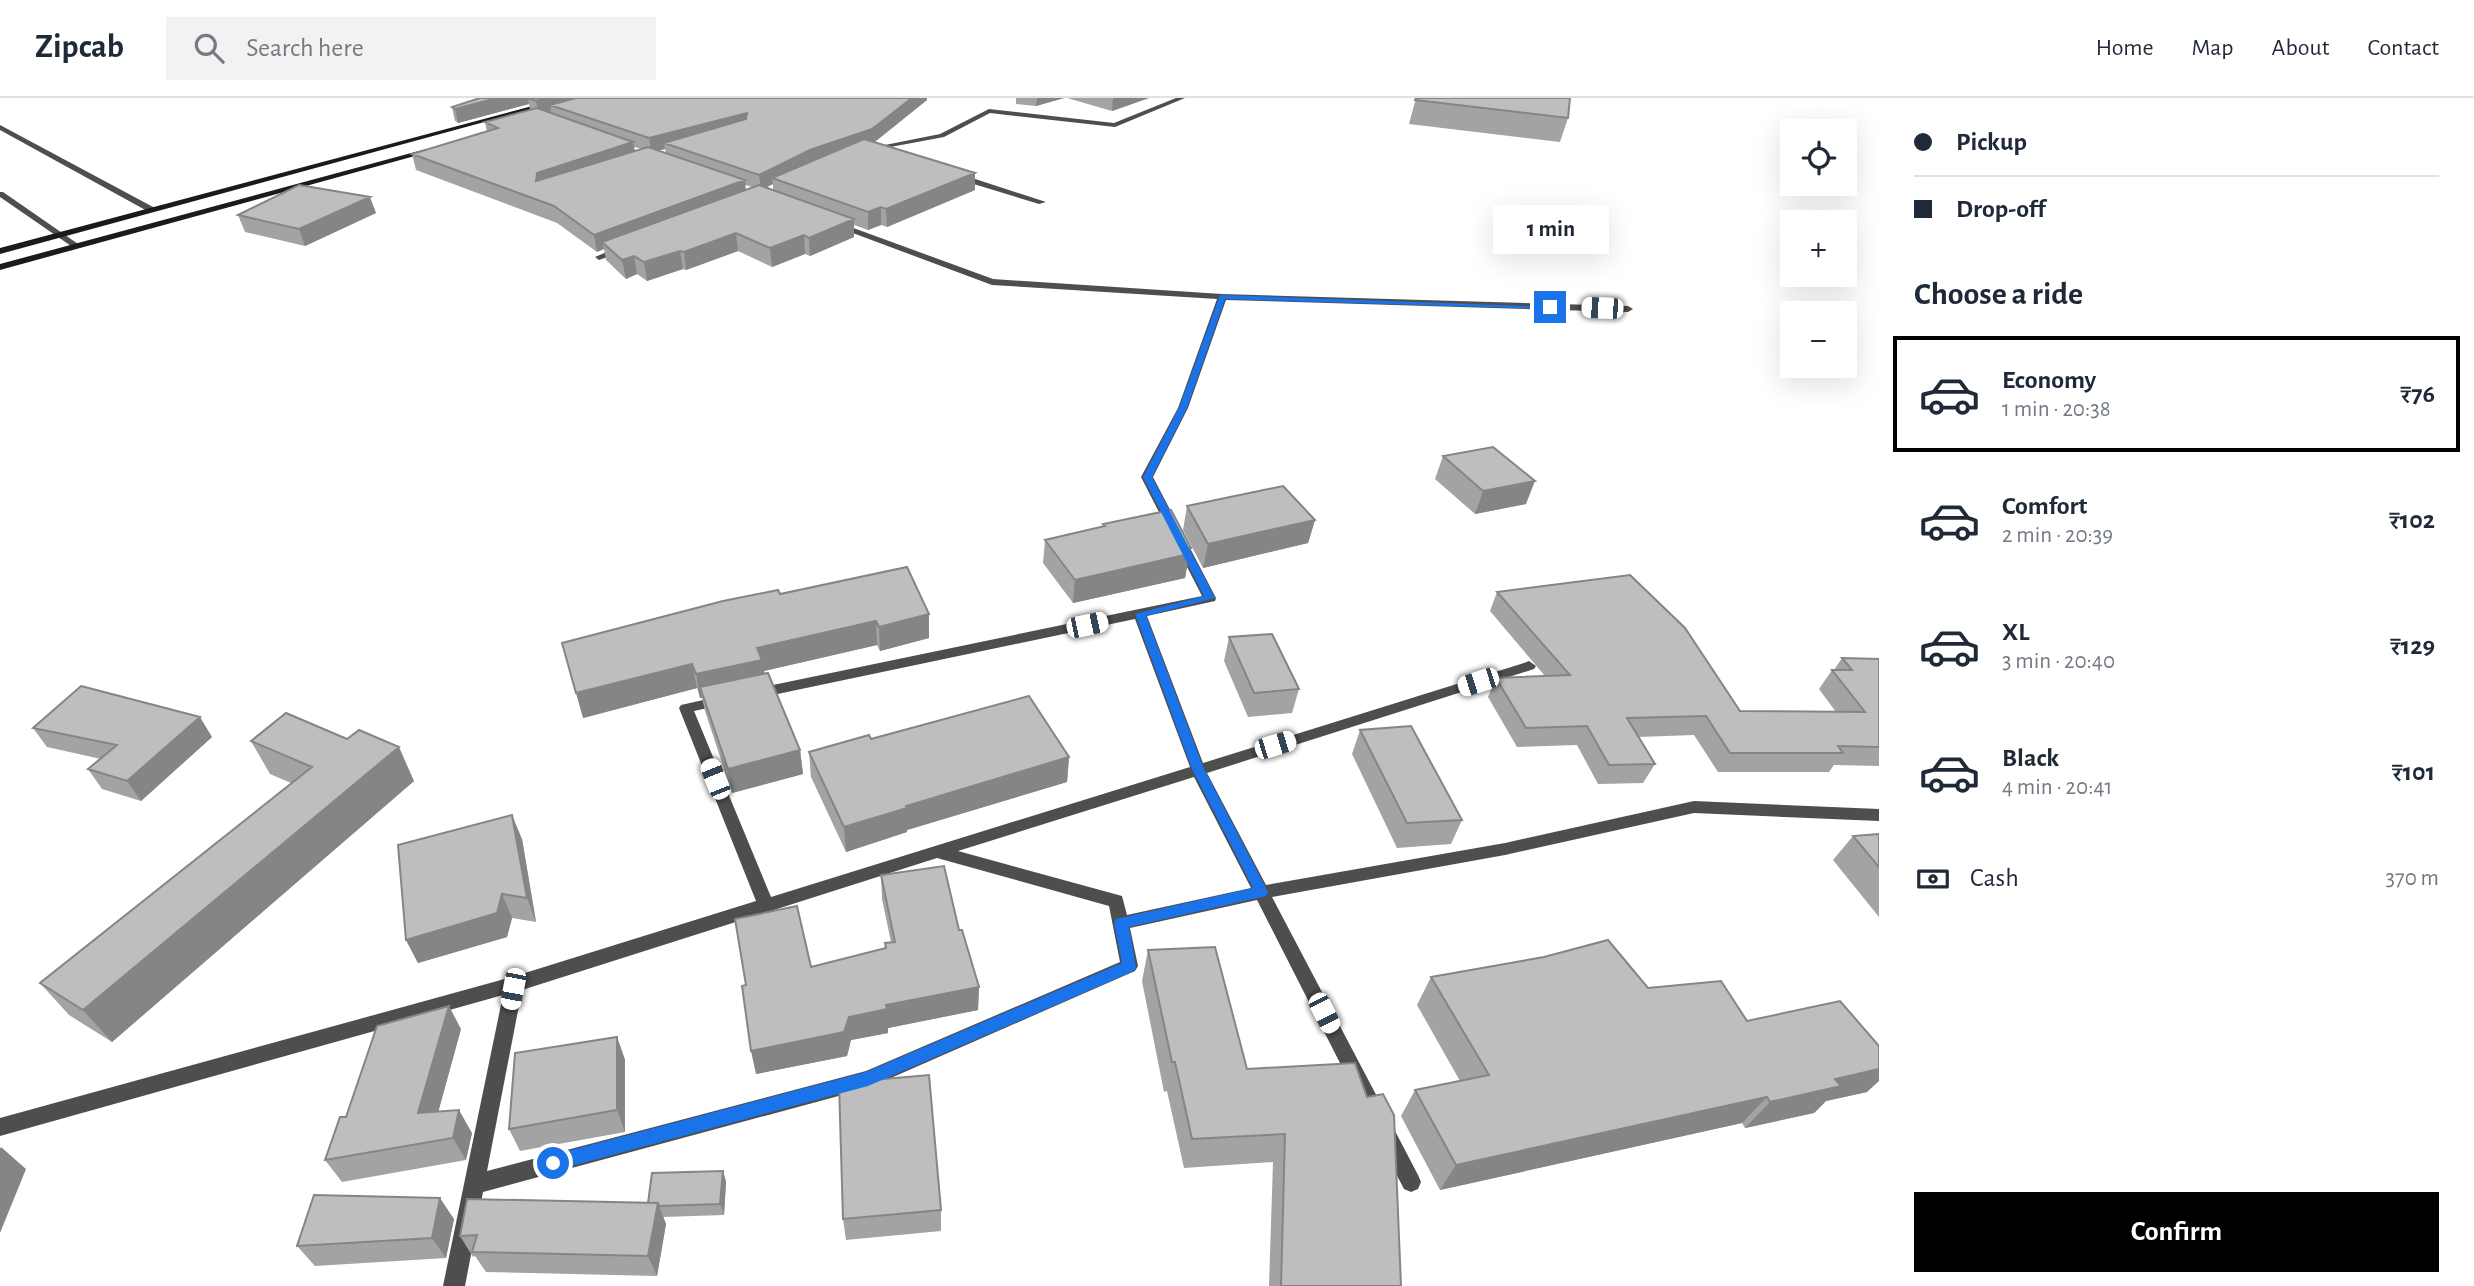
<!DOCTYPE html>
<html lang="en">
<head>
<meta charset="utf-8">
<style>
  :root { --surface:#fff; --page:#f2f2f3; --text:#1f2937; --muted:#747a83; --line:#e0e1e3; --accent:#000 }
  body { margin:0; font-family:"Alegreya Sans",sans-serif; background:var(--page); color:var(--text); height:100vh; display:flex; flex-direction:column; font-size:26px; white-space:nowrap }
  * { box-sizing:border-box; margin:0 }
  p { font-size:23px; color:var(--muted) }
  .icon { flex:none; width:38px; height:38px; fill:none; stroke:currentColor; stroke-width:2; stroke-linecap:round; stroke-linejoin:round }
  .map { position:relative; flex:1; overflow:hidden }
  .details { display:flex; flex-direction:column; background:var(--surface); width:595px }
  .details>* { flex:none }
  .banner { display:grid; align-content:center; height:154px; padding:0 35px; background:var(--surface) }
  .controls { position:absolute; left:1780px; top:21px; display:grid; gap:14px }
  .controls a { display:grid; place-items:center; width:77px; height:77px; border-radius:0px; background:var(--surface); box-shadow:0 7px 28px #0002; font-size:35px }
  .end { position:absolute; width:32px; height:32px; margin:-16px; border:9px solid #1a73e8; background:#fff; box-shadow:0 0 0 4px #fff }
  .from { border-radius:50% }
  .bubble { position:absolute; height:49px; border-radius:0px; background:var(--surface); box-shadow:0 7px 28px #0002; font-size:23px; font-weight:600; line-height:49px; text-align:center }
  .car { position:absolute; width:21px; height:42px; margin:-21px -10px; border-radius:9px; box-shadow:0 0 5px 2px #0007; background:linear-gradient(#fff 24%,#345 0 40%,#fff 0 76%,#345 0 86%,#fff 0) }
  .banner b { display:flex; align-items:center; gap:24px; height:66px; font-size:26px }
  .banner b+b { border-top:2px solid var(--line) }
  .banner i { width:18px; height:18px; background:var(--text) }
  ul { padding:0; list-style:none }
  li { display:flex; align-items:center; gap:21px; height:116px; margin:0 14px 10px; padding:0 21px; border:4px solid transparent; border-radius:0px }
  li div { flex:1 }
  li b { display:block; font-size:26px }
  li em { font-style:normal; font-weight:600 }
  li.active { border-color:var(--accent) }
  li>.icon { width:63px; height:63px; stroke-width:1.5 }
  h2 { padding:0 35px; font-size:32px; line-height:84px }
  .pay { display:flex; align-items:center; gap:18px; height:77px; padding:0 35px; font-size:26px }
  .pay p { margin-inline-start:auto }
  .cta { display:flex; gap:14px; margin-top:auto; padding:14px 35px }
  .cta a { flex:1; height:80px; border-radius:0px; background:var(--accent); color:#fff; font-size:28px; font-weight:600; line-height:80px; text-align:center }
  header { display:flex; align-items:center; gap:42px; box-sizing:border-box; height:98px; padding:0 35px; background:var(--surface); border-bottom:2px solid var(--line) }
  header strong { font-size:33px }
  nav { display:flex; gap:38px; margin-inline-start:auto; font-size:24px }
  .search { width:490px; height:63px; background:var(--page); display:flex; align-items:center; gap:18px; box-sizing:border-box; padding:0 24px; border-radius:0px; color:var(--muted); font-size:26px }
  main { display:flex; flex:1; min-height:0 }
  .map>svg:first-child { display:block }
</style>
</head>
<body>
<header>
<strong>Zipcab</strong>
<div class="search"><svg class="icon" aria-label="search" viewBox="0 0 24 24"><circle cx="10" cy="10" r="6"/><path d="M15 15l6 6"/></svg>Search here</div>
<nav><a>Home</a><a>Map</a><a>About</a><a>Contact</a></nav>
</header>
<main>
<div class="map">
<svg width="1879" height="1188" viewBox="0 0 1879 1188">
  <rect width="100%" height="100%" fill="#fff"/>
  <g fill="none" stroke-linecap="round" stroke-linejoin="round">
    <path fill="#4e4e4e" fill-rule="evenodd" d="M1176,0H1185L1115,29L990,15L944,39L869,53L865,51L940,36L989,11L1114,25Z
      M0,27L155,110L156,112L149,114L0,32Z
      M954,76H960L1046,104L1039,106L954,80Z
      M0,94H3L81,148L74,150L0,99Z
      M837,124L993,181L1222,196L1628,208L1633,211L1628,214L1226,202L1188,310L1153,379L1216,500L1215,503L1147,518L1203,665L1524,565L1529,563L1536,568L1534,571L1207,675L1266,787L1505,745L1694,703L1879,711V723L1694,715L1505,757L1272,799L1382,1008L1385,1014L1382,1020L1375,1023L1368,1020L1257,802L1130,830L1138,868L1135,873L868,990L483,1094L465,1188H443L503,897L0,1038V1020L512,879L756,803L679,610L681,607L721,598L728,603L726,606L694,613L771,799L1190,669L1135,521L758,600L753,598L751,595L758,590L1202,498L1141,379L1178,310L1217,201L992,187L834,128L833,126ZM1194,679L1251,790L1127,817L1122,798L958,753ZM937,760L1109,808L1120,864L866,973L487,1073L522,892Z
      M621,148L625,151L624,153L599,162L595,159Z
      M1387,1029L1394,1031L1418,1077L1421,1084L1418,1091L1411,1094L1404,1091L1380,1045L1377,1038L1380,1031Z"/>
    <path fill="#1b1b1b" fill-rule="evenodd" d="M562,0H572L0,156V150Z
      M426,51L433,53L0,172V166Z"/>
  </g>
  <path fill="#a3a3a3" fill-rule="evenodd" d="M480,0L927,2L875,44L975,75V92L887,129L881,127L868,132L854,127V139L810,158L805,156L772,169L738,153L686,172L683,171L647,183L637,176L626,181L606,162L604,151L597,154L557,125L416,72L412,56L487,34L485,24L530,12L529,6L458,25L455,23L452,9ZM634,49L642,51L635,53ZM665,51L666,56L657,53ZM773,86V92L767,89ZM745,87L752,89L746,92Z
    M1016,0H1064L1036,8L1016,6Z
    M1067,0H1149L1112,13Z
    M1416,0L1568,20L1560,44L1409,26Z
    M376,115L305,148L245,134L238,117Z
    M1443,358L1526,406L1475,416L1435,381Z
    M1187,408L1315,422L1308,445L1203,470L1183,432Z
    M1103,426L1186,473L1185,480L1073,505L1043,465L1045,442L1103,429Z
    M907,469L929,540L880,553L877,547L764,573L800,652L803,676L732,695L705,613L702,600H700L697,590L583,620L780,496Z
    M1497,494L1740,613L1836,614L1819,591L1832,572H1834L1842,560L1879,561V668L1834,667L1829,674H1718L1694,637L1638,639L1655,666L1643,685L1598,686L1577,647L1517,649L1488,599L1496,580L1545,578L1490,513Z
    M1229,539L1299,591L1292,615L1248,619L1224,563Z
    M33,630L212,639L141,703L102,691L88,671L101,661L47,649Z
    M1360,632L1462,722L1451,746L1397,750L1352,656Z
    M871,641L1069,659L1067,684L907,732V734L846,754L811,679L809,654Z
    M251,643L414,683L112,944L69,917L40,885L291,685L270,676Z
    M1879,736V819L1833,762L1853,738Z
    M522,741L536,824L512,820L507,839L418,865L406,842Z
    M881,777L959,832L979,889L978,912L888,930V935L851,942L847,958L756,976L811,869L885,850V845L891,844L882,801Z
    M1148,852L1247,971L1401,1188H1269L1273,1064L1184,1070L1167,993L1164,994L1142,883Z
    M1431,879L1648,890L1747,923L1867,994L1826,1003L1814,1015L1745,1030L1742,1025L1440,1092L1401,1018L1415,992L1460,983L1417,907Z
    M461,931L438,1013L472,1035L466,1062L342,1084L325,1062L346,1019Z
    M617,939L625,962V1034L520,1053L509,1031Z
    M723,1073L726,1084L724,1117L663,1119L666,1126L657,1178L486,1174L475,1158L473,1159L460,1138L648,1105Z
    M941,1112V1133L846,1142L843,1121Z
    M454,1121L446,1160L315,1168L297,1148Z"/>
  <path fill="#858585" d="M497,0H599L550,7L551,13L539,16L536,3L528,0L529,6L458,25L455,11Z
    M912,0H927V2L873,45L772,80L773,86L761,92L759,77Z
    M1037,0H1064L1036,8Z
    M1115,0H1149L1112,13L1113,1Z
    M747,15L749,29L664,45L665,51L651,54L649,40Z
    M633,44L636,59L536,83L537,75Z
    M975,75V92L887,129L886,111Z
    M745,82L746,98L602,144L604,151L597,154L594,137Z
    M370,99L376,115L305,148L299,131Z
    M881,109V127L868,132V114Z
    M854,121V139L810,158L809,140Z
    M736,135L738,153L686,172L684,154Z
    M804,137L805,156L772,169L770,150Z
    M680,153L683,171L647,183L644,164Z
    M634,158L637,176L626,181L622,162Z
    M1535,383L1526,406L1475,416L1483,393Z
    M1315,422L1308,445L1203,470L1208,446Z
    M1191,450L1185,480L1073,505L1075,482Z
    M929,516V540L880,553L879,529Z
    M876,523L877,547L764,573L766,587L700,589L702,600H700L696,576L757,550Z
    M692,566L697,590L583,620L576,595Z
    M200,619L212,639L141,703L127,683Z
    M399,649L414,683L112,944L83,912Z
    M800,652L803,676L732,695L728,671Z
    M1069,659L1067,684L907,732V734L846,754L844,729L906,708Z
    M512,717L522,741L536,824L527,800Z
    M502,796L512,820L507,839L418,865L406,842Z
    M979,889L978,912L888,930V935L851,942L847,958L756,976L751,953L886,907Z
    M449,908L461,931L432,1037L418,1015Z
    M617,939L625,962V1034L617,1012Z
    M1879,971V983L1867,994L1826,1003L1814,1015L1745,1030L1770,1004L1835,981Z
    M1767,999L1742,1025L1440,1092L1456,1067Z
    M459,1012L472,1035L466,1062L453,1040Z
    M1,1049L26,1071L0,1135V1051Z
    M723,1073L726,1084L724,1117L720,1106Z
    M440,1100L454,1121L446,1160L432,1140Z
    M658,1105L666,1126L657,1178L648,1158Z"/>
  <path fill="#bebebe" stroke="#858585" stroke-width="2" d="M480,0H497L455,11L452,9Z
    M528,0H545L536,3Z
    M576,0H912L872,31L810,52L759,77L664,45L746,21L747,15L649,40L550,7Z
    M1416,0H1570L1568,20L1415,2Z
    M537,10L633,44L537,75L536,83L648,49L745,82L594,137L554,108L412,56L498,30L485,24Z
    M864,41L975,75L886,111L881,109L868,114L772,80Z
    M299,87L370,99L299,131L238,117Z
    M759,87L854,121L809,140L804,137L770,150L736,135L684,154L680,153L644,164L634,158L622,162L602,144Z
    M1493,349L1535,383L1483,393L1443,358Z
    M1283,388L1315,422L1208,446L1187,408Z
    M1171,412L1191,450L1184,451L1189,456L1075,482L1045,442L1105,428L1103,426Z
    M907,469L929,516L879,529L876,523L757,550L762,562L696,576L692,566L576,595L562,545L723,503L778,492L780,496Z
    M1630,477L1685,530L1740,613L1865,614L1832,572H1852L1842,560L1879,561V649L1838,648L1843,655H1730L1706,618L1627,620L1655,666L1609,667L1587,628L1526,630L1496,580L1570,577L1497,494Z
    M1272,536L1299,591L1254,595L1229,539Z
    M768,575L800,652L728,671L700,589Z
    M81,588L200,619L127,683L88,671L117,647L33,630Z
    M1029,598L1069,659L906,708L907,710L844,729L809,654L869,637L871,641Z
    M286,615L347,641L359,632L399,649L83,912L40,885L312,669L251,643Z
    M1411,628L1462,722L1407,725L1360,632Z
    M512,717L527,800L502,796L497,815L406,842L398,747Z
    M1879,736V769L1853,738Z
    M944,768L959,832H962L979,889L886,907L887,911L849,919L844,934L751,953L742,888L746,887L735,821L797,808L811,869L886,850L885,845L895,844L881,777Z
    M1608,842L1648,890L1721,883L1747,923L1840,903L1879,948V971L1835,981L1841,988L1770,1004L1767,999L1456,1067L1415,992L1489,977L1431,879L1544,859Z
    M1215,849L1247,971L1355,965L1367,999L1383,996L1394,1017L1401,1188H1281L1285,1036L1192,1041L1175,964H1172L1148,852Z
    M449,908L418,1015L459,1012L453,1040L325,1062L340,1019H346L377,928Z
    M617,939V1012L509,1031L515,955Z
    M929,977L941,1112L843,1121L839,985Z
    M723,1073L720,1106L659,1108L658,1105H648L652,1075Z
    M314,1097L440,1100L432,1140L297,1148Z
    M467,1101L658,1105L648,1158L472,1154L477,1137L460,1138Z"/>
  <path fill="#1a73e8" d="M1220,197L1554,209L1550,211L1225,201L1187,310L1152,379L1215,500L1146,518L1204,671L1268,794L1266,798L1129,829L1136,869L1134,873L868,988L553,1073L547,1070L545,1065L547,1059L553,1057L866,974L1122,865L1114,825L1116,821L1253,790L1192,671L1135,516L1204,498L1143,379L1179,310Z"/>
</svg>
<div class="controls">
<a><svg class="icon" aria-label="locate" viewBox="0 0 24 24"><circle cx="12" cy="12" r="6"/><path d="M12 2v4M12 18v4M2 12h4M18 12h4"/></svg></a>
<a>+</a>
<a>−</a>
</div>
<i class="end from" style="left:553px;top:1065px"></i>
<i class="end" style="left:1550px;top:209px"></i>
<div class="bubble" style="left:1493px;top:107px;width:116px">1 min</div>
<i class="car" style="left:1602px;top:210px;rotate:272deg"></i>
<i class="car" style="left:1087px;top:527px;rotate:78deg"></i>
<i class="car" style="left:1478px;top:584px;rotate:252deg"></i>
<i class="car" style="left:1275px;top:647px;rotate:73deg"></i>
<i class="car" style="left:715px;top:681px;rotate:338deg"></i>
<i class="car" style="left:513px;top:891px;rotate:191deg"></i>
<i class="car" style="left:1324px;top:915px;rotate:153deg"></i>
</div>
<section class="details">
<div class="banner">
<b><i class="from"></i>Pickup</b>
<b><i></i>Drop-off</b>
</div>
<h2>Choose a ride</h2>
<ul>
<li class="active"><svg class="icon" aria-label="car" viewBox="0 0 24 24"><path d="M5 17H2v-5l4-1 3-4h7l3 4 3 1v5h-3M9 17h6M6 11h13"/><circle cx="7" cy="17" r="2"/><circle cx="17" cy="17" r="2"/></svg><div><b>Economy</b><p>1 min · 20:38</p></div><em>₹76</em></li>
<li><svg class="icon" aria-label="car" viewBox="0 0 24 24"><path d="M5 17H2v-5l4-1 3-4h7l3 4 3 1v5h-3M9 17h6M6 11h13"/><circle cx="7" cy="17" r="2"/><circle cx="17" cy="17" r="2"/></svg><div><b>Comfort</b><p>2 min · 20:39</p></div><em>₹102</em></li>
<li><svg class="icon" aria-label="car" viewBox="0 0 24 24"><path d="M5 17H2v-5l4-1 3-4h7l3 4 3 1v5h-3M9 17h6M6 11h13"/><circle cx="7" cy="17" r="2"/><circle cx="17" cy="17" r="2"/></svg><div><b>XL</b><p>3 min · 20:40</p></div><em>₹129</em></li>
<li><svg class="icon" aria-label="car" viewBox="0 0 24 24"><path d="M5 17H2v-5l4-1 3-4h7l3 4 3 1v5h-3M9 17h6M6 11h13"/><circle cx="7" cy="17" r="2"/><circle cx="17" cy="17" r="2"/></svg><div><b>Black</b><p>4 min · 20:41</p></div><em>₹101</em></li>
</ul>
<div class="pay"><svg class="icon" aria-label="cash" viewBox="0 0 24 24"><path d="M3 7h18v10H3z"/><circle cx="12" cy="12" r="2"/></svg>Cash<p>370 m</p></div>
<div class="cta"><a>Confirm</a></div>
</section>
</main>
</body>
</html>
